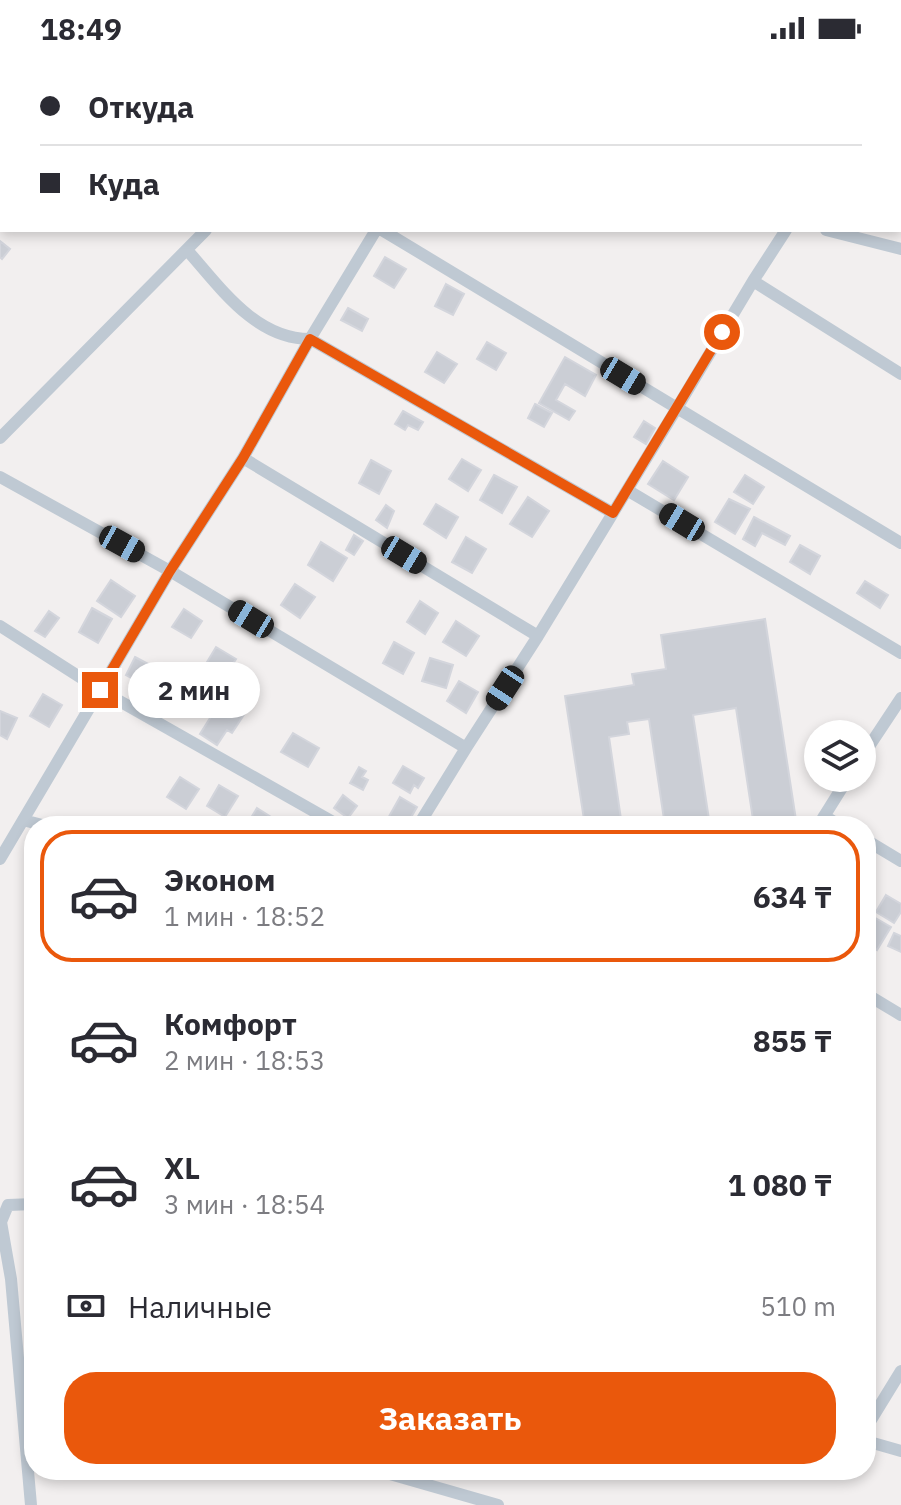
<!DOCTYPE html>
<html lang="ru">
<head>
<meta charset="utf-8">
<style>
  :root { --surface:#fff; --page:#f7f7f7; --text:#2b2b33; --muted:#7c7c81; --line:#e1e1e2; --accent:#ea580c }
  body { margin:0; font-family:"IBM Plex Sans",sans-serif; background:var(--page); color:var(--text); height:100vh; display:flex; flex-direction:column; font-size:30px; white-space:nowrap }
  * { box-sizing:border-box; margin:0 }
  p { font-size:26px; color:var(--muted) }
  .icon { flex:none; width:44px; height:44px; fill:none; stroke:currentColor; stroke-width:2; stroke-linecap:round; stroke-linejoin:round }
  .map { position:relative; flex:1; overflow:hidden }
  .details { position:absolute; left:24px; top:760px; width:852px; height:664px; display:flex; flex-direction:column; background:var(--surface); border-radius:32px; box-shadow:0 4px 12px #0003 }
  .details>* { flex:none }
  .top-card { position:absolute; left:0px; top:0px; width:902px; height:176px; box-shadow:0 4px 12px #0003; display:grid; align-content:center; height:176px; padding:0 40px; background:var(--surface) }
  .buttons { position:absolute; left:804px; top:664px; display:grid; gap:16px }
  .buttons a { display:grid; place-items:center; width:72px; height:72px; border-radius:50%; background:var(--surface); box-shadow:0 4px 12px #0003; font-size:40px }
  .end { position:absolute; width:36px; height:36px; margin:-18px; border:10px solid #ea580c; background:#fff; box-shadow:0 0 0 4px #fff }
  .from { border-radius:50% }
  .bubble { position:absolute; height:56px; border-radius:28px; background:var(--surface); box-shadow:0 4px 12px #0003; font-size:26px; font-weight:700; line-height:56px; text-align:center }
  .car { position:absolute; width:24px; height:48px; margin:-24px -12px; border-radius:10px; box-shadow:0 0 6px 2px #0007; background:linear-gradient(#222 24%,#8ab4d8 0 40%,#222 0 76%,#8ab4d8 0 86%,#222 0) }
  .top-card b { display:flex; align-items:center; gap:28px; height:76px; font-size:30px }
  .top-card b+b { border-top:2px solid var(--line) }
  .top-card i { width:20px; height:20px; background:var(--text) }
  ul { padding:14px 0 0; list-style:none }
  li { display:flex; align-items:center; gap:24px; height:132px; margin:0 16px 12px; padding:0 24px; border:4px solid transparent; border-radius:32px }
  li div { flex:1 }
  li b { display:block; font-size:30px }
  li em { font-style:normal; font-weight:700 }
  li.active { border-color:var(--accent) }
  li>.icon { width:72px; height:72px; stroke-width:1.5 }
  .pay { display:flex; align-items:center; gap:20px; height:88px; padding:0 40px; font-size:30px }
  .pay p { margin-inline-start:auto }
  .button { display:flex; gap:16px; margin-top:auto; padding:16px 40px }
  .button a { flex:1; height:92px; border-radius:32px; background:var(--accent); color:#fff; font-size:32px; font-weight:700; line-height:92px; text-align:center }
  .status { display:flex; justify-content:space-between; align-items:center; height:56px; padding:0 40px; background:var(--surface); direction:ltr }
  .status svg { height:22px; fill:currentColor }
  .map>svg:first-child { display:block }
</style>
</head>
<body>
<div class="status"><b>18:49</b><svg viewBox="0 0 49 12"><path d="M0 12V9h3v3zM5 12V6h3v6zM10 12V3h3v9zM15 12V0h3v12zM26 1h20v11H26zM47 4h2v5h-2z"/></svg></div>
<div class="map">
<svg width="901" height="1449" viewBox="0 0 901 1449">
  <rect width="100%" height="100%" fill="#f2efef"/>
  <path fill="#cbced5" stroke="#d3d5dc" stroke-width="2" d="M0,185L10,193L2,203L0,201Z
    M385,201L406,213L394,232L374,220Z
    M446,228L464,238L453,259L435,250Z
    M348,252L368,263L362,275L341,264Z
    M487,286L506,297L496,314L477,303Z
    M437,296L457,308L444,327L425,316Z
    M565,301L596,319L585,340L565,328L556,344L575,355L569,364L539,347Z
    M535,348L552,357L544,371L528,362Z
    M403,355L423,366L418,374L408,369L405,374L395,368Z
    M644,365L655,372L646,388L634,381Z
    M462,403L481,414L468,435L449,423Z
    M371,404L391,415L379,438L359,427Z
    M663,405L688,421L674,444L648,428Z
    M494,419L517,431L502,457L480,444Z
    M745,419L764,431L753,448L734,436Z
    M528,441L549,455L532,481L510,468Z
    M729,443L750,453L735,478L715,466Z
    M436,448L458,461L446,482L424,468Z
    M386,449L394,455L387,472L376,464Z
    M754,461L790,480L785,489L762,477L755,490L743,483Z
    M354,479L363,485L354,499L346,494Z
    M466,481L486,493L472,517L452,506Z
    M321,486L347,502L333,525L308,509Z
    M800,489L820,500L810,518L790,506Z
    M111,524L135,540L121,561L97,545Z
    M865,525L888,539L880,552L857,537Z
    M295,528L315,541L300,562L281,549Z
    M420,545L438,557L425,578L407,566Z
    M92,552L112,563L98,587L79,576Z
    M184,553L202,565L191,582L172,571Z
    M49,555L59,562L45,581L35,575Z
    M765,563L796,764L754,770L736,652L693,659L710,770H665L649,663L627,666L629,678L609,681L622,770H585L565,640L634,629L632,618L666,613L661,579Z
    M456,565L479,580L466,600L443,586Z
    M394,586L414,597L403,618L383,607Z
    M216,591L236,603L224,622L204,611Z
    M135,601L152,610L142,628L126,619Z
    M430,602L453,609L446,632L422,625Z
    M459,625L478,636L466,657L447,645Z
    M43,638L62,649L49,671L30,660Z
    M222,643L245,657L232,677L227,674L217,689L200,678Z
    M0,655L17,662L7,683L0,679Z
    M293,677L319,692L308,711L281,696Z
    M403,710L424,722L418,732L414,729L410,737L393,727Z
    M359,711L366,715L362,721L368,724L363,734L350,727Z
    M180,721L199,733L186,753L167,741Z
    M219,729L238,740L225,761L207,750Z
    M343,739L357,750L348,762L334,752Z
    M400,741L417,751L406,770H398L387,764Z
    M257,752L279,766L276,770H246Z
    M886,839L901,848V856L894,867L876,856Z
    M872,860L891,871L877,894L866,887V869Z
    M894,877L901,880V896L888,890Z"/>
  <g fill="none" stroke-linecap="round" stroke-linejoin="round">
    <path stroke="#bfc9d3" stroke-width="12" d="M107,2L109,0
      M364,2L365,0
      M849,2L850,0
      M0,131L2,129
      M382,174L677,352L613,457
      M826,174L901,193
      M187,194C220,231 255,283 310,283L376,174
      M753,225L786,174
      M901,318L753,225L677,352L901,487
      M0,382L206,174
      M243,402L310,283L613,457L538,580
      M0,421L170,515L243,402L538,580L466,692
      M627,434L901,597
      M0,570L100,634L170,515L466,692L418,770
      M862,701L901,642
      M824,760L841,770
      M23,764L46,770
      M818,770L848,722
      M866,784L901,805
      M0,803L100,634L340,770
      M866,938L901,959
      M866,1372L901,1315
      M866,1385L901,1395
      M376,1414L498,1449
      M31,1449L11,1223L1,1166L8,1149L34,1148"/>
  </g>
  <g fill="none" stroke-linecap="round" stroke-linejoin="round">
    <path stroke="#ea580c" stroke-width="10" d="M100,634L170,515L243,402L310,283L613,457L722,276"/>
  </g>
</svg>
<div class="buttons">
<a><svg class="icon" aria-label="layers" viewBox="0 0 24 24"><path d="M12 4l9 5-9 5-9-5zM3 14l9 5 9-5"/></svg></a>
</div>
<i class="end from" style="left:722px;top:276px"></i>
<i class="end" style="left:100px;top:634px"></i>
<div class="bubble" style="left:128px;top:606px;width:132px">2 мин</div>
<i class="car" style="left:623px;top:320px;rotate:121deg"></i>
<i class="car" style="left:682px;top:466px;rotate:301deg"></i>
<i class="car" style="left:122px;top:488px;rotate:119deg"></i>
<i class="car" style="left:404px;top:499px;rotate:121deg"></i>
<i class="car" style="left:251px;top:563px;rotate:301deg"></i>
<i class="car" style="left:505px;top:632px;rotate:213deg"></i>
<div class="top-card">
<b><i class="from"></i>Откуда</b>
<b><i></i>Куда</b>
</div>
<section class="details">
<ul>
<li class="active"><svg class="icon" aria-label="car" viewBox="0 0 24 24"><path d="M5 17H2v-5l4-1 3-4h7l3 4 3 1v5h-3M9 17h6M6 11h13"/><circle cx="7" cy="17" r="2"/><circle cx="17" cy="17" r="2"/></svg><div><b>Эконом</b><p>1 мин · 18:52</p></div><em>634 ₸</em></li>
<li><svg class="icon" aria-label="car" viewBox="0 0 24 24"><path d="M5 17H2v-5l4-1 3-4h7l3 4 3 1v5h-3M9 17h6M6 11h13"/><circle cx="7" cy="17" r="2"/><circle cx="17" cy="17" r="2"/></svg><div><b>Комфорт</b><p>2 мин · 18:53</p></div><em>855 ₸</em></li>
<li><svg class="icon" aria-label="car" viewBox="0 0 24 24"><path d="M5 17H2v-5l4-1 3-4h7l3 4 3 1v5h-3M9 17h6M6 11h13"/><circle cx="7" cy="17" r="2"/><circle cx="17" cy="17" r="2"/></svg><div><b>XL</b><p>3 мин · 18:54</p></div><em>1 080 ₸</em></li>
</ul>
<div class="pay"><svg class="icon" aria-label="cash" viewBox="0 0 24 24"><path d="M3 7h18v10H3z"/><circle cx="12" cy="12" r="2"/></svg>Наличные<p>510 m</p></div>
<div class="button"><a>Заказать</a></div>
</section>
</div>
</body>
</html>
